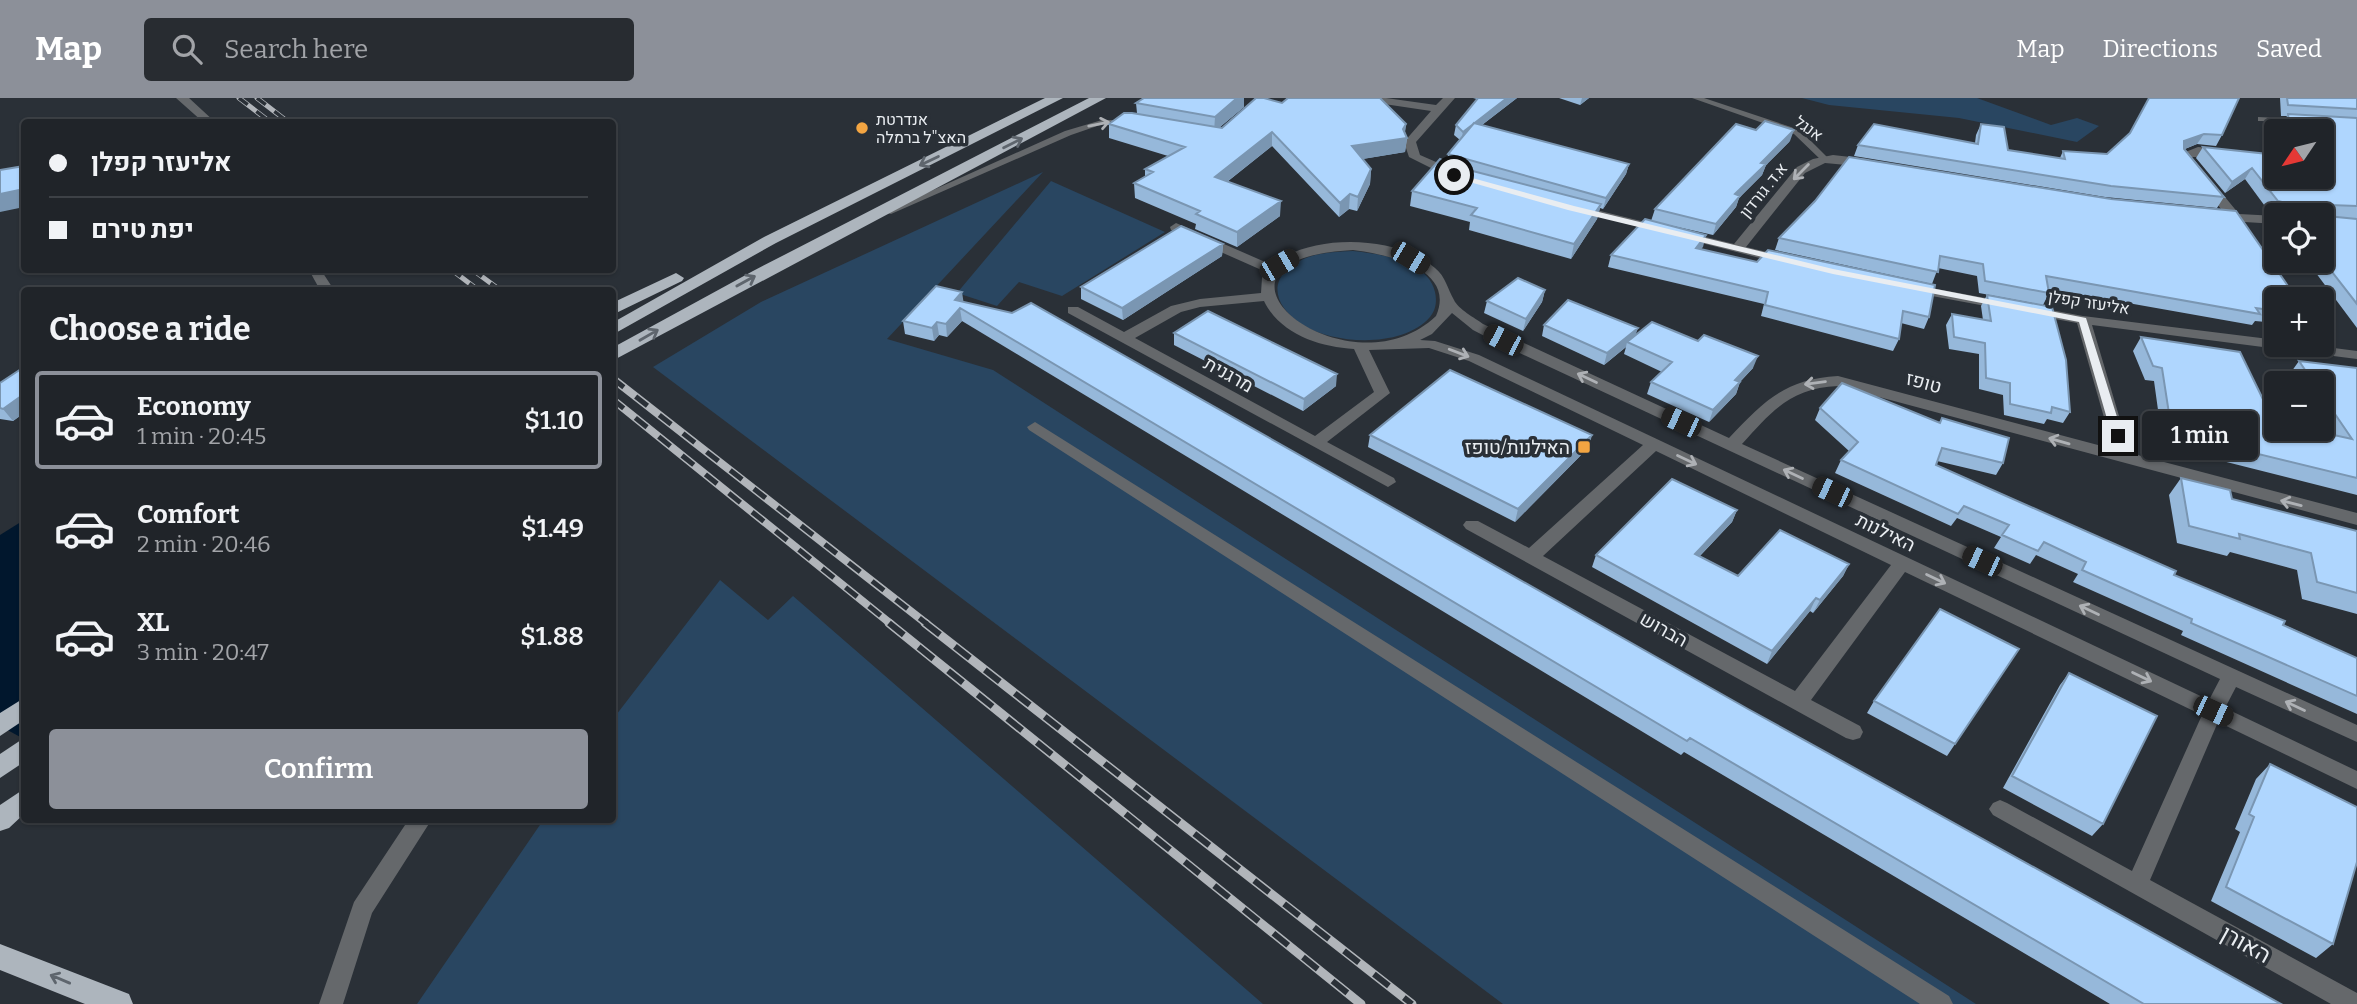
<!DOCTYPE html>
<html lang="en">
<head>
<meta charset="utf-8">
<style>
  :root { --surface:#202429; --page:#282c31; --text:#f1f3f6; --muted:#a2a4a8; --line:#3d4146; --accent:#8c9099 }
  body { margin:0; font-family:Bitter,Heebo,serif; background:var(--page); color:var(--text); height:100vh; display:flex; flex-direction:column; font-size:26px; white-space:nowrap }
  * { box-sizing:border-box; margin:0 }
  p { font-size:23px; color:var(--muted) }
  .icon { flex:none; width:38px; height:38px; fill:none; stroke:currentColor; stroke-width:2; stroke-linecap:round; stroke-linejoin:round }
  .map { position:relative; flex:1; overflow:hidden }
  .details { position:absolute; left:21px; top:189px; width:595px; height:536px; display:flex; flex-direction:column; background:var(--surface); border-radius:7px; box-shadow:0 2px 5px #0004,0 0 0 2px var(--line) }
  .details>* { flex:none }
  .guide { position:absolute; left:21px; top:21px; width:595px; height:154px; border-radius:7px; box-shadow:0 2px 5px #0004,0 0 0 2px var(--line); display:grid; align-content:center; height:154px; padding:0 28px; background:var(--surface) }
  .needle { width:46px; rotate:235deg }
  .controls { position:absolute; left:2264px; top:21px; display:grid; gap:14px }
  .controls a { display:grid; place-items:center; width:70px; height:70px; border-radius:7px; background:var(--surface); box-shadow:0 2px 5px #0004,0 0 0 2px var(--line); font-size:35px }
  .end { position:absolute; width:32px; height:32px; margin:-16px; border:9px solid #e9edf1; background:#111; box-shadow:0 0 0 4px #111 }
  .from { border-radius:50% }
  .bubble { position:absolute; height:49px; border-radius:7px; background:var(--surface); box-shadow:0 2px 5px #0004,0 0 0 2px var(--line); font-size:23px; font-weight:600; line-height:49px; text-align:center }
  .car { position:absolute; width:21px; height:42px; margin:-21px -10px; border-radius:9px; box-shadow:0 0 5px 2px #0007; background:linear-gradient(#222 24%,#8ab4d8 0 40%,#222 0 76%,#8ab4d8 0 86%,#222 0) }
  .guide b { display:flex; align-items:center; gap:24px; height:66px; font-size:26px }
  .guide b+b { border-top:2px solid var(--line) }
  .guide i { width:18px; height:18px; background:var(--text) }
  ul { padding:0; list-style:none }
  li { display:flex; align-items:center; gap:21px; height:98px; margin:0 14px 10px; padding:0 14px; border:4px solid transparent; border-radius:7px }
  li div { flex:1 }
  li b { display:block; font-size:26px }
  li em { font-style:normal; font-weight:600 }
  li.on { border-color:var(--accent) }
  li>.icon { width:63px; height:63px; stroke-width:1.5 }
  h2 { padding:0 28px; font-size:32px; line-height:84px }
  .cta { display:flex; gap:14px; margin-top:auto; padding:14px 28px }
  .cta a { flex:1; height:80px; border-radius:7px; background:var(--accent); color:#fff; font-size:28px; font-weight:600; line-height:80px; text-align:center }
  header { display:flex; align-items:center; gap:42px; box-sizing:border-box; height:98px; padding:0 35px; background:var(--accent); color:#fff }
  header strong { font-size:33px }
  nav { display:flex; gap:38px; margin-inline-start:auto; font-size:24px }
  .search { width:490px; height:63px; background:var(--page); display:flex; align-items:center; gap:18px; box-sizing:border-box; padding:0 24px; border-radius:7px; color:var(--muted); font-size:26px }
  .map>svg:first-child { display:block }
</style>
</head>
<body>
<header>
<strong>Map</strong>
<div class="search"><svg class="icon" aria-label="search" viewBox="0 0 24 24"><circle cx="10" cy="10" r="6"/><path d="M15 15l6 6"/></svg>Search here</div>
<nav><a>Map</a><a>Directions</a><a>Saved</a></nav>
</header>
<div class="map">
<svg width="2357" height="906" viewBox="0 0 2357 906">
  <rect width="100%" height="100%" fill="#2a3037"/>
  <path fill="#294661" d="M1802,0H1977L2051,27L2077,20L2099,28L2077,44L1959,20L1829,7Z
    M1043,74L887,241L993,272L1976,906H1503L653,269L761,204Z
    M1051,83L1165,134L1062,198L1019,184L997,208L957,195Z
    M1353,153C1380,156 1428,162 1435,194C1437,203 1436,212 1430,219C1403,250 1335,247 1303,227C1270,206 1267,176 1306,160C1321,154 1337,154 1353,153Z
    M720,482L768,522L793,498L1263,906H417L544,721H612L613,621Z"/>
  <path fill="#01172d" d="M24,422V641L0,628V437Z"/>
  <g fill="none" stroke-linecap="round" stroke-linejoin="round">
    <path fill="#65686b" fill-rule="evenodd" d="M1692,0H1704L1800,32L1828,60L1821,62L1794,36Z
      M2258,19L2301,21L2305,23L2301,25L2261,23H2258Z
      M1102,22H1128L1132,24L1128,26H1103L1071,37L891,116L884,114L1065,33Z"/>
    <path fill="#65686b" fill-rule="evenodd" d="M176,0H189L215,24H203Z
      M1358,0H1386L1436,7L1443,0H1455L1416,44L1420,57L1459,74V80H1451L1409,59L1404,44L1431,13L1364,3Z
      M2198,49L2222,51L2228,55L2222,59H2192L2239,116L2277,118V126L2212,122V116H2225L2178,57Z
      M1833,57L1868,61L1874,65L1868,69L1825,65L1805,75L1746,149L1792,160V166L1787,167L1570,111L1576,107L1734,146L1797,69L1813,61Z
      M1176,125L1272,167C1311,135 1397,137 1435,170C1446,179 1447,190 1454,202C1458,211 1475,220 1483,226L1729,340C1764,303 1785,281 1838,278L2113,351L2077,225L1905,193V187L1910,186L2083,218L2277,242V247H2311L2357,253V261L2092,227L2130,355L2357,415V427L1838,288C1791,290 1772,313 1742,346L2357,627V644L2236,589L2225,610L2357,673V691L2218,624L2150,782L2357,895V906H2331L1993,717L1989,711L1993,705L2000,702L2007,705L2132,773L2202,617L1905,474L1811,602L1860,628L1863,634L1860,640L1853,642L1846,640L1466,431L1463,427L1466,423H1478L1529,450L1643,347L1469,263L1429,250L1369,252L1390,295L1327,344L1394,380L1396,384L1388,389L1068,215V209H1078L1124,234L1171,208L1200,201L1261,195L1262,180L1266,174L1171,132L1170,129ZM1353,152C1385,156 1457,170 1436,218C1347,302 1173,161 1353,152ZM1264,203C1280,236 1319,249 1354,251L1374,294L1315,338L1135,240L1181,214L1200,209ZM1452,215L1473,232L1498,245L2220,581L2209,602L1479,257L1435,243L1420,242L1432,236ZM1656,353L1891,467L1795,593L1543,458Z
      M309,172H321L334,192H320Z
      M1035,324L1949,898L1953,906H1920L1029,332L1027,329Z
      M409,721H432L372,815L343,906H319L354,804Z"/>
    <path fill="#adb5bd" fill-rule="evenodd" d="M1045,0H1063L776,145L612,237V225L764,139Z
      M1089,0H1106L612,263V250L753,173Z
      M676,175L684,180L682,183L612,217V205Z
      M24,600V622L0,638V615Z
      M24,640V664L0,680V656Z
      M24,691V716L9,730L0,733V707Z
      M0,846L129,896L133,906H85L0,872Z"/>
    <defs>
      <path id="rail-far2" d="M239,0L270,24
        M257,0L288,24
        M452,172L478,192
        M473,172L500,192"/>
      <path id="rail-far1" d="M612,280L927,526
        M612,301L891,526"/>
      <path id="rail" d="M889,525L1361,906
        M925,525L1412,906"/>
    </defs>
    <use href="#rail-far2" stroke="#b1b5ba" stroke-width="5"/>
    <use href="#rail-far1" stroke="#b1b5ba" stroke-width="8"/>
    <use href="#rail" stroke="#b1b5ba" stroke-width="9"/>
    <use href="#rail-far2" stroke="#2a3037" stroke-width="3.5" stroke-dasharray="11" stroke-linecap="butt"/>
    <use href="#rail-far1" stroke="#2a3037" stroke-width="5" stroke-dasharray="15" stroke-linecap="butt"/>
    <use href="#rail" stroke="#2a3037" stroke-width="6" stroke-dasharray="19" stroke-linecap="butt"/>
  </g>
  <path fill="#96b8da" d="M1473,0H1517L1482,27L1629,66L1626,76L1603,111L1600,110L1597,121L1571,161L1469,132L1470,124L1410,108L1412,93L1447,64L1448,56L1460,42L1454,37L1456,27L1477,1Z
    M1559,0H1589L1580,7Z
    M2149,0L2222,37L2216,48L2197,46L2185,51L2224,99L2217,110L2105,99L1854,58L1858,47L1975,45L1976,37L1981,26L2008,52L2060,60L2063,53L2107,56L2130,35Z
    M2280,0H2357V230L2307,163H2322V117H2279V116L2270,115L2245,81L2225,95L2196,60L2203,49L2277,79L2322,33H2282V27L2287,18H2281Z
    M1136,5L1244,9L1220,29L1222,30L1282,5L1406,26L1405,34L1407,40L1405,54L1362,61L1371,71L1370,86L1357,113L1349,111L1339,119L1272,48L1227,84L1280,118L1237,149L1195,131L1196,126L1135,100L1134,85L1145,79V71L1168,58L1109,40V26L1137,15Z
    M1790,43L1766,67L1762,77L1739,100L1736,109L1713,137L1651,123L1655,111Z
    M1815,103L2277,201V225L2255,223L2252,227L2049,191V195L2043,207L1979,195L1977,178L1938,170L1932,186L1775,152L1779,140Z
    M1706,137L1701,151L1929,219L1924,231L1901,225L1899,241L1893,253L1761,218L1764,206L1608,169L1611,157Z
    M1223,146L1222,158L1123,222L1081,201V189Z
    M1545,192L1542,204L1523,233L1484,215L1487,203Z
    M1987,197L2070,314L2063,325L2047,321L2044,326L2004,317L2003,297L1979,291V256L1949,251L1946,227L1952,216L1983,222L1981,208Z
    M964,204L1748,611L2281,906H2110L1684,654L1681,657L962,223L947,239L939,237L934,243L905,236L903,223Z
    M1544,227L1636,237L1753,270L1740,284L1736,296L1709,324L1647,296L1651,284L1662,274L1624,256L1626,249L1604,267L1542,238Z
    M1174,235L1336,288L1303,313L1174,247Z
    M2141,239L2274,324L2329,336L2322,326V285H2295L2289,277L2299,263L2357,270V397L2163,348L2154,283L2145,282L2133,253Z
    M24,269V315L13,323L0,321V285Z
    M1820,310L1940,325L1942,320L2003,365L1996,377L1937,363L1936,367L2174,477L2357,560V616L2181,537L2183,533L2073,484L2078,476L2036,457L2030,466L1994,450L2001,439L1957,420L1951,428L1835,375L1841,362L1849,353L1815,322Z
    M1370,337L1589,349L1515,424L1368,349Z
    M2181,380L2232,401L2357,433V516L2302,501L2297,472L2230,454L2227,458L2177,445L2169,397Z
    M1737,412L1732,424L1700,458L1738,478L1849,466L1843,478L1813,515L1810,513L1767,566L1592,469L1596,457Z
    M2019,551L1947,658L1867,615L1874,603Z
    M2069,575L2103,726L2092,738L2003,690L2060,587Z
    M2270,666L2333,846L2316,860L2211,803L2240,734L2235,731L2256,681Z"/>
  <path fill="#7a96b2" d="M1237,0H1244V9L1214,34L1215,19Z
    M1507,0H1517L1461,43L1463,34Z
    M1582,0H1589L1580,7Z
    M1406,26L1404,40H1407L1405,54L1351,63L1352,48L1403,31Z
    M1794,32L1790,43L1766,67L1762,77L1739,100L1736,109L1713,137L1716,126L1735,96L1761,65Z
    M1272,34V48L1214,94L1215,79Z
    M2204,36L2197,46L2177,54L2184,43Z
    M1629,66L1626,76L1603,111L1606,100Z
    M2252,70L2245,81L2225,95L2232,84Z
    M1371,71L1370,86L1357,113L1358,99Z
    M24,91V109L0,114V96Z
    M1350,96L1349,111L1339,119L1340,105Z
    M1281,103L1280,118L1237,149V134Z
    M1601,106L1597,121L1571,161L1574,146Z
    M1706,137L1703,149L1692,161L1696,150Z
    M1223,146L1222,158L1123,222L1122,210Z
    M1545,192L1542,204L1523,233L1526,221Z
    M962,194L964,207L960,211L962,223L947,239L946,226L955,202Z
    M937,224L939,237L934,243L932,230Z
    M1638,230L1634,242L1627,244L1626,249L1604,267L1607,255Z
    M1758,258L1753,270L1730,294L1735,282Z
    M1337,276L1336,288L1303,313L1304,301Z
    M1740,284L1736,296L1709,324L1713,312Z
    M24,296V315L13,323L3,311Z
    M1592,337L1589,349L1515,424L1518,411Z
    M1737,412L1732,424L1690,468L1695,456Z
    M1849,466L1843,478L1813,515L1820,502Z
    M1816,500L1810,513L1767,566L1772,553Z"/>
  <path fill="#afd6fe" stroke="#7a96b2" stroke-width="2" d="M1144,0H1237L1215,19L1136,5Z
    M1256,0H1264L1282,5L1288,0H1380L1406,26L1403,31L1407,40L1352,48L1371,71L1358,99L1350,96L1340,105L1272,34L1215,79L1281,103L1237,134L1196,116L1200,113L1134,85L1153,74L1145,71L1185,49L1109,26L1124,15H1132L1222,30Z
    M1478,0H1507L1463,34L1456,27Z
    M2149,0H2239L2222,37L2204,36L2184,43V51L2224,99L2111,88L1858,47L1874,26L1978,46L1981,26L2004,29L2008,52L2065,61L2063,53L2107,56L2130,35Z
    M2287,0H2357V11L2288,7Z
    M2288,16L2357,20V108L2330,107L2327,118L2357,121V206L2322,161V117H2288L2287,115L2286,105L2278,103L2252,70L2232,84L2203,49L2277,57V79H2322V33H2290Z
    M1765,23L1794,32L1761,65L1766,66L1735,96L1740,98L1716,126L1655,111L1736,26L1756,32Z
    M1474,25L1629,66L1606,100L1448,56Z
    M1849,59L2111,101L2236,113L2297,201H2277V213L2256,210L2260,216L2046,178L2049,195L1985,183L1983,166L1940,158L1938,174L1779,140L1815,103Z
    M1440,61L1461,70L1601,106L1574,146L1471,117L1477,110L1412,93Z
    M24,68V91L0,96V72Z
    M1645,121L1706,137L1696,150L1757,164L1768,152L1935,187L1929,219L1903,213L1899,241L1765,207L1768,194L1611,157Z
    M1181,128L1223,146L1122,210L1081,189Z
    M1518,180L1545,192L1526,221L1487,203Z
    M936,188L962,194L955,202L1012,215L1031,205L1748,611L2281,906H2144L1690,640L1687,643L960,210L946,226L937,224L932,230L903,223Z
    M1987,197L2052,209L2066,262L2070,314L2052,309L2051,315L2010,306V285L1986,280L1985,245L1954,239L1952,216L1991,223Z
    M1568,202L1638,230L1607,255L1544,227Z
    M1208,213L1337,276L1304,301L1174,235Z
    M1652,224L1698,243L1704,237L1758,258L1735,282L1740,284L1713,312L1651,284L1672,264L1627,244Z
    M2141,239L2240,254L2274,324H2277V331H2306L2352,341L2322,297V285H2314L2299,263L2357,270V380L2172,335L2162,270L2153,268Z
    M24,269V296L3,311L0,310V285Z
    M1450,272L1592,337L1518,411L1370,337Z
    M1842,285L1940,325L1942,320L2009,340L2003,365L1942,350L1936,367L2176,473L2174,477L2285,523L2283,527L2357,560V598L2191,525L2192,521L2082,472L2086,464L2044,444L2038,453L2002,437L2009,427L1964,408L1958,416L1841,362L1858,344L1820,310Z
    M2181,380L2230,392L2232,401L2357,433V495L2317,484L2311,455L2239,436L2240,441L2189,428Z
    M1672,381L1737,412L1695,456L1738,478L1780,432L1849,466L1820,502L1816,500L1772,553L1596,457Z
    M1940,511L2019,551L1955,646L1874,603Z
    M2069,575L2157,618L2103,726L2012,678Z
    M2270,666L2357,709V764L2333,846L2226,789L2254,719L2249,716Z"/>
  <defs><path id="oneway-shaft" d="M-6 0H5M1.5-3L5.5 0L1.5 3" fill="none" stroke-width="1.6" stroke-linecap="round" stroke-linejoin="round" transform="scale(1.75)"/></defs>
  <g stroke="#aeb1b5">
    <use href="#oneway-shaft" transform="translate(1099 26) rotate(-11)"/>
    <use href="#oneway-shaft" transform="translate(1801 74) rotate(135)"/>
    <use href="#oneway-shaft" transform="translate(1459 255) rotate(21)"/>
    <use href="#oneway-shaft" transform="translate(1587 280) rotate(-155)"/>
    <use href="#oneway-shaft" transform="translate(1815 285) rotate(173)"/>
    <use href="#oneway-shaft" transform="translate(2059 343) rotate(-164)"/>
    <use href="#oneway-shaft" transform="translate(1687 362) rotate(25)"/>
    <use href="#oneway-shaft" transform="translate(1793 376) rotate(-155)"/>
    <use href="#oneway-shaft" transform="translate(2291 405) rotate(-166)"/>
    <use href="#oneway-shaft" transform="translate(1936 481) rotate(26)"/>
    <use href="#oneway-shaft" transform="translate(2089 512) rotate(-155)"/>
    <use href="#oneway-shaft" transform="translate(2142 579) rotate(26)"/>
    <use href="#oneway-shaft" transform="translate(2295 608) rotate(-155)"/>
  </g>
  <g stroke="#5e656d">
    <use href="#oneway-shaft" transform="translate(1013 45) rotate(-27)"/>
    <use href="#oneway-shaft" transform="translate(929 63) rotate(154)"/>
    <use href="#oneway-shaft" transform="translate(746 183) rotate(-29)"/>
    <use href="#oneway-shaft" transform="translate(649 237) rotate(-30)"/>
    <use href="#oneway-shaft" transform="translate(60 881) rotate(-157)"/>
  </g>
  <path fill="#e9edf1" d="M1454,75L1574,108L1833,171L2086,220L2123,338L2118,341L2112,338L2079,224L1833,176L1568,112L1452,79Z"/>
  <g fill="#f3a542" stroke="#2a3037" stroke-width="2.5">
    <circle cx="862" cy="30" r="7"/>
    <rect x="1577" y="342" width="14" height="14" rx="3.5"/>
  </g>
  <g text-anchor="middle" stroke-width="7" stroke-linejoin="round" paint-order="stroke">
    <g font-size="16" fill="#e9edf1" stroke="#2a3037" text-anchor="start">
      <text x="876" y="27">אנדרטת<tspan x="876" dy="18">האצ"ל ברמלה</tspan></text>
    </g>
    <g font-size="16" fill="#e9edf1" stroke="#2a3037">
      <text transform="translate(1809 30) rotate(36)" y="6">אנגל</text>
      <text transform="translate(1763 92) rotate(-51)" y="6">א.ד. גורדון</text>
      <text transform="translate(2089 204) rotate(9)" y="6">אליעזר קפלן</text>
    </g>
    <g font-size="19" fill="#e9edf1" stroke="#2a3037">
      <text transform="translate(1229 276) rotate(29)" y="7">מרגנית</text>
      <text transform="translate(1924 284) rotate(15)" y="7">טופז</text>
      <text transform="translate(1886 434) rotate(26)" y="7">האילנות</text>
      <text transform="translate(1664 531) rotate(29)" y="7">הברוש</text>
    </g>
    <g font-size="19" fill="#e9edf1" stroke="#2a3037" text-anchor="end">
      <text x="1570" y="356">האילנות/טופז</text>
    </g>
    <g font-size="23" fill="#e9edf1" stroke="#2a3037">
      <text transform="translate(2246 846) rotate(29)" y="8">האורן</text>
    </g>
  </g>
</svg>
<div class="controls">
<a><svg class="needle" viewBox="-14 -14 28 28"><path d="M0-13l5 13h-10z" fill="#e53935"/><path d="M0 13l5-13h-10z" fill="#a2a4a8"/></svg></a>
<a><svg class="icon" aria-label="locate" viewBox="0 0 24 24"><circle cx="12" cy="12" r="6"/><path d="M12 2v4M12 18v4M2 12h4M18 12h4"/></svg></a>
<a>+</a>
<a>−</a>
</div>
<i class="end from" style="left:1454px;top:77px"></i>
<i class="end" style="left:2118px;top:338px"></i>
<div class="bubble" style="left:2142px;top:313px;width:116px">1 min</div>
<i class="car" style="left:1410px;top:160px;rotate:121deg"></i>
<i class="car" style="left:1279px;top:167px;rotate:60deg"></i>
<i class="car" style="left:1503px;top:242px;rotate:297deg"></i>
<i class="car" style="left:1681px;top:324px;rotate:295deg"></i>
<i class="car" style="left:1832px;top:394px;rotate:295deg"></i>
<i class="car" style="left:1982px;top:463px;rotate:295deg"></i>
<i class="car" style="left:2213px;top:613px;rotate:115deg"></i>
<div class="guide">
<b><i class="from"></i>אליעזר קפלן</b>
<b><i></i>יפת טירם</b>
</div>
<section class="details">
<h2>Choose a ride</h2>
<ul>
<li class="on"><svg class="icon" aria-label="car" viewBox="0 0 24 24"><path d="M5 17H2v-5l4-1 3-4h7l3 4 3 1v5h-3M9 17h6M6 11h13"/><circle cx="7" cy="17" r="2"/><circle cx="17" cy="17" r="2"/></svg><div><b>Economy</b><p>1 min · 20:45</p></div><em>$1.10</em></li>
<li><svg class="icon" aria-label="car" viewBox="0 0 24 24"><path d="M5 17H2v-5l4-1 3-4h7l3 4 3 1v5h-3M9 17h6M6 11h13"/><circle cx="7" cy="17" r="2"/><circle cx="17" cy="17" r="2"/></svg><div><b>Comfort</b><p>2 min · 20:46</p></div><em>$1.49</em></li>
<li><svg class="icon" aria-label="car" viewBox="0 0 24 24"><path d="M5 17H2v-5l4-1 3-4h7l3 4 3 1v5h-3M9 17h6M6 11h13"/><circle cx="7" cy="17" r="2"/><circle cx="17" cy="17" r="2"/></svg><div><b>XL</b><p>3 min · 20:47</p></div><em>$1.88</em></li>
</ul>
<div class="cta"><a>Confirm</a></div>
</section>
</div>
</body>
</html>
